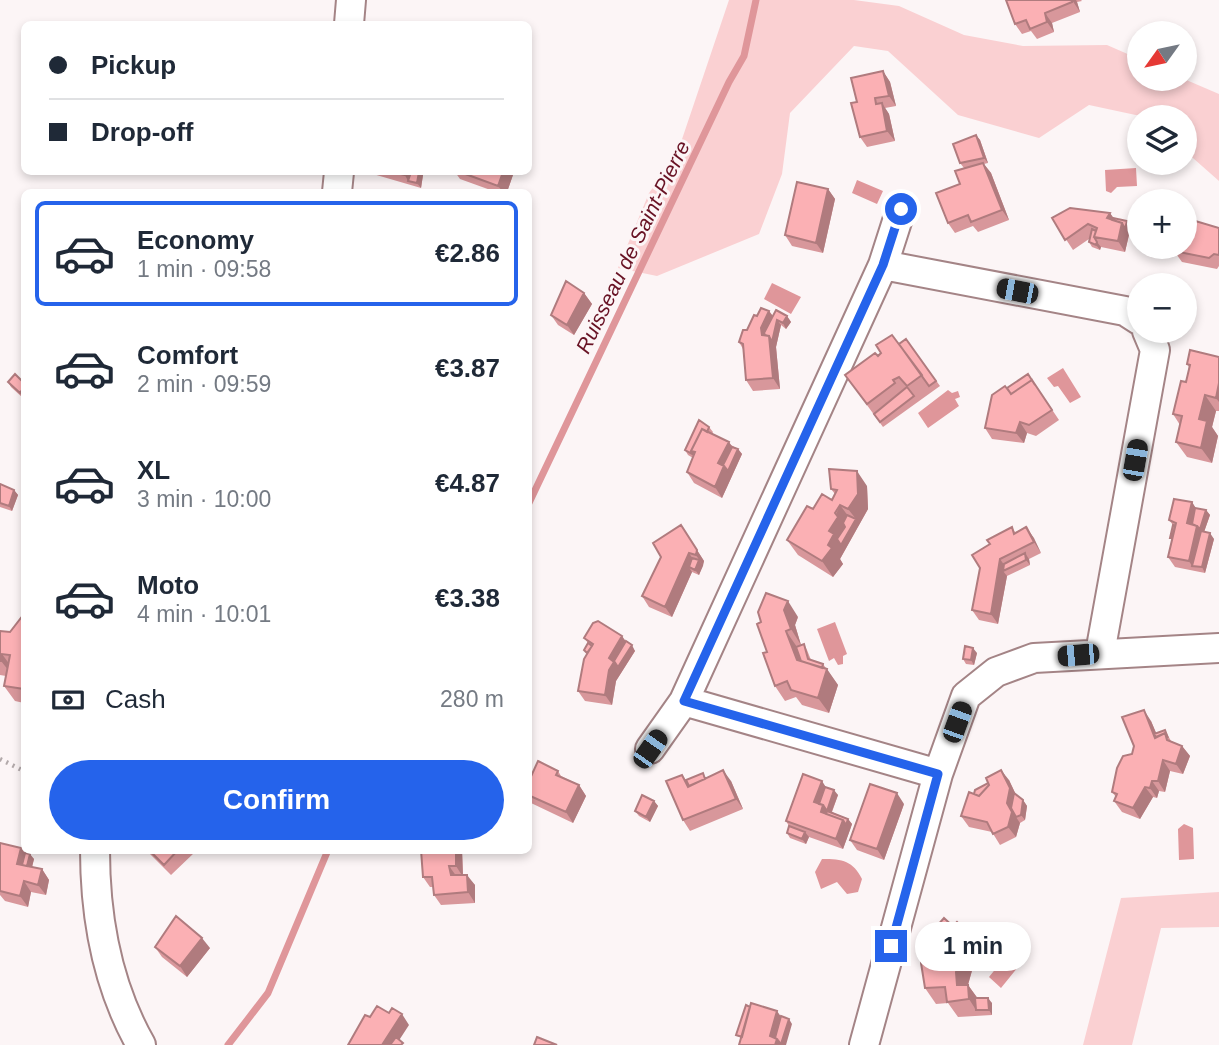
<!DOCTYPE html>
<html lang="en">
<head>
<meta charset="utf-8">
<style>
  :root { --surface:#fff; --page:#f6f6f7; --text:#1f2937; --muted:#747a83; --line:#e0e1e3; --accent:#2563eb }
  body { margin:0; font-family:Arial,sans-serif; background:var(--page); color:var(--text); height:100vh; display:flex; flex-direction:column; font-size:26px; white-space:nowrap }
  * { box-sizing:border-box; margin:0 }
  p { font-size:23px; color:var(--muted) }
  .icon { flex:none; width:38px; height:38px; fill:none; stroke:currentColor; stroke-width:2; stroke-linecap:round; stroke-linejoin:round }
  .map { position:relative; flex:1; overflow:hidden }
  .drawer { position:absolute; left:21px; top:189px; width:511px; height:665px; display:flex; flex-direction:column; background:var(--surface); border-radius:10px; box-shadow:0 4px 10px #0003 }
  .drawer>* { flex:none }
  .banner { position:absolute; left:21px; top:21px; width:511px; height:154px; border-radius:10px; box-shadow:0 4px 10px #0003; display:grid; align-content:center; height:154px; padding:0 28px; background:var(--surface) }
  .needle { width:46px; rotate:237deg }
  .controls { position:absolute; left:1127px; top:21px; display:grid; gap:14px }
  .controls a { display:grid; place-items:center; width:70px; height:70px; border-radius:50%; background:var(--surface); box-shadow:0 4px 10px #0003; font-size:35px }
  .end { position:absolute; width:32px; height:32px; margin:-16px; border:9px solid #2563eb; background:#fff; box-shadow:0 0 0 4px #fff }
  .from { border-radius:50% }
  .bubble { position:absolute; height:49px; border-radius:24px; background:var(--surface); box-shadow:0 4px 10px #0003; font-size:23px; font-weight:800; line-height:49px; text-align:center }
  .car { position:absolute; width:21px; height:42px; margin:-21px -10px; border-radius:9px; box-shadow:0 0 5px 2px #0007; background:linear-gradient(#222 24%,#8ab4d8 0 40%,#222 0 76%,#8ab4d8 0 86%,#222 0) }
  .banner b { display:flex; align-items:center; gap:24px; height:66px; font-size:26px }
  .banner b+b { border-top:2px solid var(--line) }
  .banner i { width:18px; height:18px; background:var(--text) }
  ul { padding:12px 0 0; list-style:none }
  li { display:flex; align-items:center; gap:21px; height:105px; margin:0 14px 10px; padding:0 14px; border:4px solid transparent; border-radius:10px }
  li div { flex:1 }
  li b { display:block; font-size:26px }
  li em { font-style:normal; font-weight:800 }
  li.selected { border-color:var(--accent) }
  li>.icon { width:63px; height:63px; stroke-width:1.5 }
  .pay { display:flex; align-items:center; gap:18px; height:77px; padding:0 28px; font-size:26px }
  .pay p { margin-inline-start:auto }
  .button { display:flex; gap:14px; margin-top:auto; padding:14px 28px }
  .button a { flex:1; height:80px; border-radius:42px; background:var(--accent); color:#fff; font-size:28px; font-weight:800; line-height:80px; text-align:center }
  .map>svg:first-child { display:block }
</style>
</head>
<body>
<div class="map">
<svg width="1219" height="1045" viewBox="0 0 1219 1045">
  <rect width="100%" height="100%" fill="#fcf5f6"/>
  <path fill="#fad0d2" d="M729,0H854L899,6L964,35L1023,46L1107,45L1139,59V79H1184L1219,94V181L1185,151V117H1145L1089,105L1039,138L958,115L888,51L854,46L790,113L782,174L759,234L657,276L618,268L649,193L677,154Z
    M1219,892V927L1161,928L1132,1045H1083L1121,898Z"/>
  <path fill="#df969a" d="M1136,168L1137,186L1117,187L1111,193L1106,191L1105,170Z
    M857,180L883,191L877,204L852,193Z
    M772,283L801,297L791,314L764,299Z
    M1063,368L1081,397L1070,403L1058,386L1054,387L1047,378Z
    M948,390L952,393L958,391L960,397L955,399L959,406L928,428L918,413Z
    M835,622L847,654L843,656V664L838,665L834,658L829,661L817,629Z
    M1184,824L1193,828L1194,859L1179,860L1178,829Z
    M822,859C843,859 853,861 862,879L858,892L847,894L837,882L821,889L815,872Z
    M1010,951L1022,962L1001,988L989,977Z"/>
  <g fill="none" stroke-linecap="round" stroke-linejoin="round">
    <path stroke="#df969a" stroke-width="7" d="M528,505L729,82L744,56L756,0
      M228,1045L268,993L328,850"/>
    <defs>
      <path id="minor" d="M349,24L351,0
        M337,192L339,172
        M883,265L1125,311L1139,320
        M1100,653L1155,350L1147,331
        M684,701L938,774
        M650,749L684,701L883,265L901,209
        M95,850C95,919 107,985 141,1045
        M864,1045L938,774L966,696L996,672L1034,658L1219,648"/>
    </defs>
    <use href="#minor" stroke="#a48486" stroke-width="32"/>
    <path stroke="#b2a9aa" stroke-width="4.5" stroke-dasharray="2 5" stroke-linecap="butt" d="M0,759L24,771"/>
    <use href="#minor" stroke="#fff" stroke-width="28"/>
  </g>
  <path fill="#d8979b" d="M1006,0H1081L1082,1L1077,2L1080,12L1052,23L1054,32L1037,39L1031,31L1022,34L1015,24Z
    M883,71L890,82L896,106L885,108L889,114L895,141L867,147L860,137L857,102Z
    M976,135L980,140L988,163L984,164L991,173L1009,220L978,232L973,226L955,233L948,223L960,184L964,168L960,163Z
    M371,172H420L423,175L421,188L373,174Z
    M455,172H514L507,192H496L460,179Z
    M828,189L835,199L823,253L792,246L785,235Z
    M1110,213L1113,218L1131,226L1125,252L1101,247L1100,250L1092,247L1089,242V239L1073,250L1052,218Z
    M1219,228V266L1217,269L1182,262L1174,251Z
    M584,293L592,304L574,335L558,325L551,315Z
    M769,311L773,316H787L791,322L786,329L781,325L776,347L780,389L753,391L746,380L743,349L739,342L757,316Z
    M906,339L940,386L883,427L845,375Z
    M1219,357V411H1216L1212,427L1218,436L1212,463L1187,457L1176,442L1180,425L1173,414L1186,382L1189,367L1187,364Z
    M1028,374L1059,420L1036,436L1027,433L1024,443L992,439L985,428L1011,394Z
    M8,382L24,383V397L23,398L11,387Z
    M709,427L713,432L712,434L738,449L742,454L722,498L694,483L687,472L693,458L688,455L685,450Z
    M0,484L14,490L18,495L12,511L0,507Z
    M867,486L868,509L840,559L843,564L833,577L798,555L787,540L813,509L832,500L835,494L831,489Z
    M1192,502L1195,508L1206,510L1210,515L1204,532L1214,539L1205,573L1175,567L1168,557L1172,540L1170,538L1173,525L1169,520Z
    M681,525L704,561L699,575L692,572L672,617L649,607L642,596Z
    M1027,526L1041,553L1029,559L1030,565L1007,576L998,624L979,620L972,610L990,544L1012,527L1015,532Z
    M24,614V703L15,701L4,686L6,676L0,675V631L10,632Z
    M798,617L795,625L801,645L804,644L807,650L811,660L823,664L838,685L829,713L802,705L796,697L785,701L775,686L767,652Z
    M584,638L626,641L635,651L616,681L612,705L585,701L578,691L587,654L584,650L588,643Z
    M977,653L974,665L966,664L963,659Z
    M1151,721L1156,733L1165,730L1171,741L1182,746L1190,756L1183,774L1170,771L1165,792L1159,791L1157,798L1153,797L1140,819L1122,812L1114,801L1116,797L1112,792Z
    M558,771L561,776L579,785L586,796L573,823L531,803L528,799V783Z
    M682,775L686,780L707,778L731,781L743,809L690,831L683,820Z
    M1009,780L1016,795L1023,800L1027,806L1025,820L1020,823L1016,837L1000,845L992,832L969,827L961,816L974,794L988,783Z
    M825,787L838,795L832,812L848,819L852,824L843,849L809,837L806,844L790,838L787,833L789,826L786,821Z
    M654,801L658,806L650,822L639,816L635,811Z
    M904,804L884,860L857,850L850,840Z
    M0,843L21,848L25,853L34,859L32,867L42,869L49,880L46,895L31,892L28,907L5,901L0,895Z
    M146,850H193L194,853L171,875Z
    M462,850L463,875L475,885V903L441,905L434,895L433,887H430L423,877Z
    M953,926L986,952L973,967L968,985L977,998L992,1003V1015L958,1017L948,1003L936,1004L925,988Z
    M155,947L210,948L187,977L162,957Z"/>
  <path fill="#b07b7e" d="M1072,0H1076L1077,2L1080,12Z
    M1045,13L1052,23L1054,32L1047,22Z
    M883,71L890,82L896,106L889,96Z
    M882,103L889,114L895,141L887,131Z
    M976,135L980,140L988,163L984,158Z
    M983,163L991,173L1009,220L1002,210Z
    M406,172H416L408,181L405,175Z
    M419,172L423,175L421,188L417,183Z
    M503,172H514L507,192H503L498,186Z
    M828,189L835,199L823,253L816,243Z
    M1110,213L1117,223L1107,218Z
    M1127,221L1131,226L1125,252L1118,241L1122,223Z
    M1097,242L1101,247L1100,250L1096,245Z
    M584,293L592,304L574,335L567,325Z
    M769,311L777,322V320L781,325L776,347L780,389L773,378L761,328Z
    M787,316L791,322L786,329L783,323Z
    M1219,383V402L1216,398Z
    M24,387V397L23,398L20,393Z
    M1205,395L1216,411L1212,427L1218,436L1212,463L1201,448L1199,419Z
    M1020,422L1027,433L1024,443L1016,433Z
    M729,442L736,452L727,469L732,476L722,498L715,487L718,463Z
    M738,449L742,454L732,476L728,471Z
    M857,471L867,486L868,509L840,559L843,564L833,577L822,561L828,545L829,531L840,505L851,520L856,519L848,509Z
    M14,490L18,495L12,511L9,506Z
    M1192,502L1199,513L1195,529L1187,523Z
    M1206,510L1210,515L1192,566L1189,561L1197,526Z
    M681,525L704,561L703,566L696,555Z
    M1026,527L1034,538L1041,553L1034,542Z
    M1210,533L1214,539L1205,573L1202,567Z
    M689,553L696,564L689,567L692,572L672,617L665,607Z
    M1025,553L1029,559L1030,565L1026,560Z
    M1000,559L1007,569L1003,571L1007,576L998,624L991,614Z
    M699,560L703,566L699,575L695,570Z
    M788,601L798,617L795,625L801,645L791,629L784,610Z
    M786,631L797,647L806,671L797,660Z
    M622,636L630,647L632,645L635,651L616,681L612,705L605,695L609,658Z
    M973,648L977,653L974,665L971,660Z
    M2,654L13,669L9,671L1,661Z
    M827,669L838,685L829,713L818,698Z
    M1144,710L1151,721L1160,742L1155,738Z
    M1182,746L1190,756L1183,774L1176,764Z
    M1163,760L1170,771L1165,792L1158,781Z
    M723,770L731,781L743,809L736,799Z
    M1001,770L1009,780L1018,799L1016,817L1020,823L1016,837L1008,827L1007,803Z
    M822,781L829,792L834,790L838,795L829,819L824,817L814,802Z
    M1152,781L1159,791L1157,798L1150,788Z
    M579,785L586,796L573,823L566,812Z
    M1145,787L1153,797L1140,819L1133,808Z
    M897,793L904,804L884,860L877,849Z
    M1023,800L1027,806L1025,820L1021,815Z
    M654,801L658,806L650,822L646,817Z
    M848,819L852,824L850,830L846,825Z
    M843,820L850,830L843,849L836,839Z
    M805,832L809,837L806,844L802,839Z
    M21,848L28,858L26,870L17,864Z
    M456,850H462L463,877L456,866Z
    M30,854L34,859L30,875L26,870Z
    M449,866L457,877L451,875Z
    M42,869L49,880L46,895L38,885Z
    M467,875L475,885V903L468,892Z
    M24,881L31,892L28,907L20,896Z
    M202,938L210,948L187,977L180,966Z
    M970,942L982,946L986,952L973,967L967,988L957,985L956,972L962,952Z
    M968,985L979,1000L976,1010L969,999Z
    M988,998L992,1003V1015L989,1010Z
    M777,1011L784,1021L789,1019L792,1024L786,1045H775L770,1036Z
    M402,1014L409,1025L396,1045H382Z"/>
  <path fill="#fbb0b4" stroke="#b07b7e" stroke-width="2" d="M1006,0H1072V2L1045,13L1047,22L1030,29L1026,20L1015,24Z
    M883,71L889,96L875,98L876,104L882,103L887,131L860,137L851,103L857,102L851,78Z
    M976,135L984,158L960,163L953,144Z
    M983,163L1002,210L971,222L968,215L948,223L936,193L960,184L955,171Z
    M392,172H406L405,175Z
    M411,172H419L417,183L408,181Z
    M460,172H503L498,186Z
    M797,182L828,189L816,243L785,235Z
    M1070,208L1110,213L1107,218L1122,223L1118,241L1094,237L1097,228L1088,224L1065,240L1052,218Z
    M1113,218L1127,221L1125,229L1122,223L1112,220Z
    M1192,220L1219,228V255L1214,254L1209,258L1174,251L1175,247H1185V227Z
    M1092,229L1096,231L1094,237L1097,242L1096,245L1089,242Z
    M566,281L584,293L567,325L551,315Z
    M761,308L769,311L761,328L762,335L769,336L773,378L746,380L743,344L739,342L743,330H747L754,315L757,316Z
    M776,310L787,316L783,323L777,320L772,342L769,336L765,335L764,333Z
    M892,335L922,375L907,386L899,377L893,380L895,383L867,404L845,375L875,353L878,356L881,353L876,345Z
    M906,339L936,381L929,386L899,344Z
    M1190,350L1219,357V383L1216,398L1205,395L1199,419L1207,421L1201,448L1176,442L1182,416L1173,414L1181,381L1186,382L1190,365L1187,364Z
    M15,374L24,383V387L20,393L8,382Z
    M1028,374L1035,385L1032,380L1011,394L1007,388Z
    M1032,380L1052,410L1029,425L1020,422L1016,433L985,428L992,395L1005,386L1011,394Z
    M907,387L914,396L880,422L874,414Z
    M699,420L709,427L707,432L702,429L691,451L694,455L685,450Z
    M702,429L729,442L718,463L724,466L715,487L687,472L695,452L691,451Z
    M732,447L738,449L728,471L723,465Z
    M829,469L857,471L858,494L848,509L840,505L835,513L838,517L829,531L834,534L828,545L832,548L822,561L787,540L807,506L813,509L822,494L832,500L837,490L831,489Z
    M0,484L14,490L9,506L0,503Z
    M1174,499L1192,502L1187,523L1197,526L1189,561L1168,557L1176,523L1169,520Z
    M1195,508L1206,510L1200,529L1197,526L1192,524Z
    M847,515L856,519L841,545L837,539L845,527L843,523Z
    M681,525L697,550L696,555L689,553L665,607L642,596L661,557L653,543Z
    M1173,525L1175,526L1172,538H1170Z
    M1012,527L1014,534L1026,527L1034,542L1000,559L991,614L972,610L980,568L972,555L990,544L987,540Z
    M1201,531L1210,533L1202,567L1192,566Z
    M1025,553L1026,560L1003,571L1004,564Z
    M692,558L699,560L695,570L689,567Z
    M766,593L788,601L784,610L791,629L786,631L797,660L827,669L818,698L791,690L787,681L775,686L763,653L767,652L757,624L761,622L758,612Z
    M24,614V689L4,686L10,655L2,654L1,661H0V631L10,632Z
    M598,621L622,636L609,658L614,662L609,670L605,695L578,691L584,659L593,644L584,638L593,623Z
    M626,641L632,645L618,667L614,661Z
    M588,643L592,646L587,653L584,650Z
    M804,644L808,659L823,664L822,668L801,661L796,647Z
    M965,646L973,648L971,660L963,659Z
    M1144,710L1155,738L1165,733L1167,740L1182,746L1176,764L1163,760L1158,781H1152L1150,788L1145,787L1133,808L1114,801L1117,794L1112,792L1117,768L1123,756L1132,754L1134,746L1122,717Z
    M1165,730L1168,738L1165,733L1156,737L1154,734Z
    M538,761L558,771L556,775L579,785L566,812L528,795V783Z
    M723,770L736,799L683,820L666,781L682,775L688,787Z
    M1001,770L1010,788L1007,803L1012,812L1008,827L993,834L987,822L961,816L969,792L979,796L989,785L986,778Z
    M703,773L705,779L689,786L686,780Z
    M803,774L822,781L814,802L823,805L821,812L843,820L836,839L786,821Z
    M988,783L989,785L979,796L974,794L975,790Z
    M870,784L897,793L877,849L850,840Z
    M825,787L834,790L827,811L823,805L819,804Z
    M1014,793L1023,800L1021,815L1016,817L1011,808Z
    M642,795L654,801L646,817L635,811Z
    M827,811L848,819L846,825L843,820L826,814Z
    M789,826L805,832L802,839L787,833Z
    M0,843L21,848L17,864L42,869L38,885L24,881L20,896L0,891Z
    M149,850H178L164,865Z
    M421,850H456V866H449L451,875H467L468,892L434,895L432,877H423Z
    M25,853L30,854L27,866L22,865Z
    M176,916L202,938L180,966L155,947Z
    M944,918L970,942L962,952L956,972L957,985H968L969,999L947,1002L945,987L925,988L921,963L929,935Z
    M957,922L982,946L977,952L970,942L953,926Z
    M975,998H988L989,1010H976Z
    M751,1003L777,1011L770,1036L777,1039L775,1045H739Z
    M746,1005L750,1007L742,1037L736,1035Z
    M377,1006L389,1013L392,1008L402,1014L382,1045H348L365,1015L370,1017Z
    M781,1016L789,1019L781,1044L777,1039L775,1038Z
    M396,1037L403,1043L401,1045H390Z
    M537,1037L557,1045H534Z"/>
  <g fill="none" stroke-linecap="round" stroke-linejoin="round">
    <path stroke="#2563eb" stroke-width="9" d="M891,946L938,774L684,701L883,265L901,209"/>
  </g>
  <g text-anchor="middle" stroke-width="6" stroke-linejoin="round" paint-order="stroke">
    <g font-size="21" font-style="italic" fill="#681224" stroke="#fcf5f6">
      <text transform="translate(633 247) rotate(-64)" y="7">Ruisseau de Saint-Pierre</text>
    </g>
  </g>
</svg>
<div class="controls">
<a><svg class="needle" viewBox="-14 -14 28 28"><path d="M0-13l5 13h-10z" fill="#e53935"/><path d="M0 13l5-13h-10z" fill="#747a83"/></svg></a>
<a><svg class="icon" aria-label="layers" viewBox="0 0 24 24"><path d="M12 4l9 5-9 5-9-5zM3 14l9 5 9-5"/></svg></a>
<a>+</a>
<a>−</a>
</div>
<i class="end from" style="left:901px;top:209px"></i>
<i class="end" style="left:891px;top:946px"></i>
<div class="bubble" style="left:915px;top:922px;width:116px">1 min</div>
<i class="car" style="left:1017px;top:291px;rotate:281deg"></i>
<i class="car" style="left:1135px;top:460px;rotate:10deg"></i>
<i class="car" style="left:1078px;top:655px;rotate:265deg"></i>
<i class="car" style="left:957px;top:722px;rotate:20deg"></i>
<i class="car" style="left:650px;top:749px;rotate:35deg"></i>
<div class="banner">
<b><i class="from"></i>Pickup</b>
<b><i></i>Drop-off</b>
</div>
<section class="drawer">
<ul>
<li class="selected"><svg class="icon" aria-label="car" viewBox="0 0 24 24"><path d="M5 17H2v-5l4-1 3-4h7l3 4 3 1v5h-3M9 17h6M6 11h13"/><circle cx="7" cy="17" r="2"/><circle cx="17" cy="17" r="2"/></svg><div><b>Economy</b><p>1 min · 09:58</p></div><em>€2.86</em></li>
<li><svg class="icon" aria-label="car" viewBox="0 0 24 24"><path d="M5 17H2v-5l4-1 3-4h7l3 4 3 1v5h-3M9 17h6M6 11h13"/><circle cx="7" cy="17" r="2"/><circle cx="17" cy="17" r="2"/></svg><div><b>Comfort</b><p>2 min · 09:59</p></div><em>€3.87</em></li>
<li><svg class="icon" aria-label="car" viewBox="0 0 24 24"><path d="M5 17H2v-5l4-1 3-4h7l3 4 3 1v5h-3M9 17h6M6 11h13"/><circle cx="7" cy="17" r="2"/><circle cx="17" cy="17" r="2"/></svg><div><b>XL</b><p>3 min · 10:00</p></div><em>€4.87</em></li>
<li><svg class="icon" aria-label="car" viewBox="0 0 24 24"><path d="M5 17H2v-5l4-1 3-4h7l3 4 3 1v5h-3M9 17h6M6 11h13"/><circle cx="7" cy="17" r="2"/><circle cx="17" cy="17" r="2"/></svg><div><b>Moto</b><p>4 min · 10:01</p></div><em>€3.38</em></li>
</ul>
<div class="pay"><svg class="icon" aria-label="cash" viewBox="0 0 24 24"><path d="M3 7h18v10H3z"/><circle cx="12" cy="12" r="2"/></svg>Cash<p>280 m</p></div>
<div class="button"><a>Confirm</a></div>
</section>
</div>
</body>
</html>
